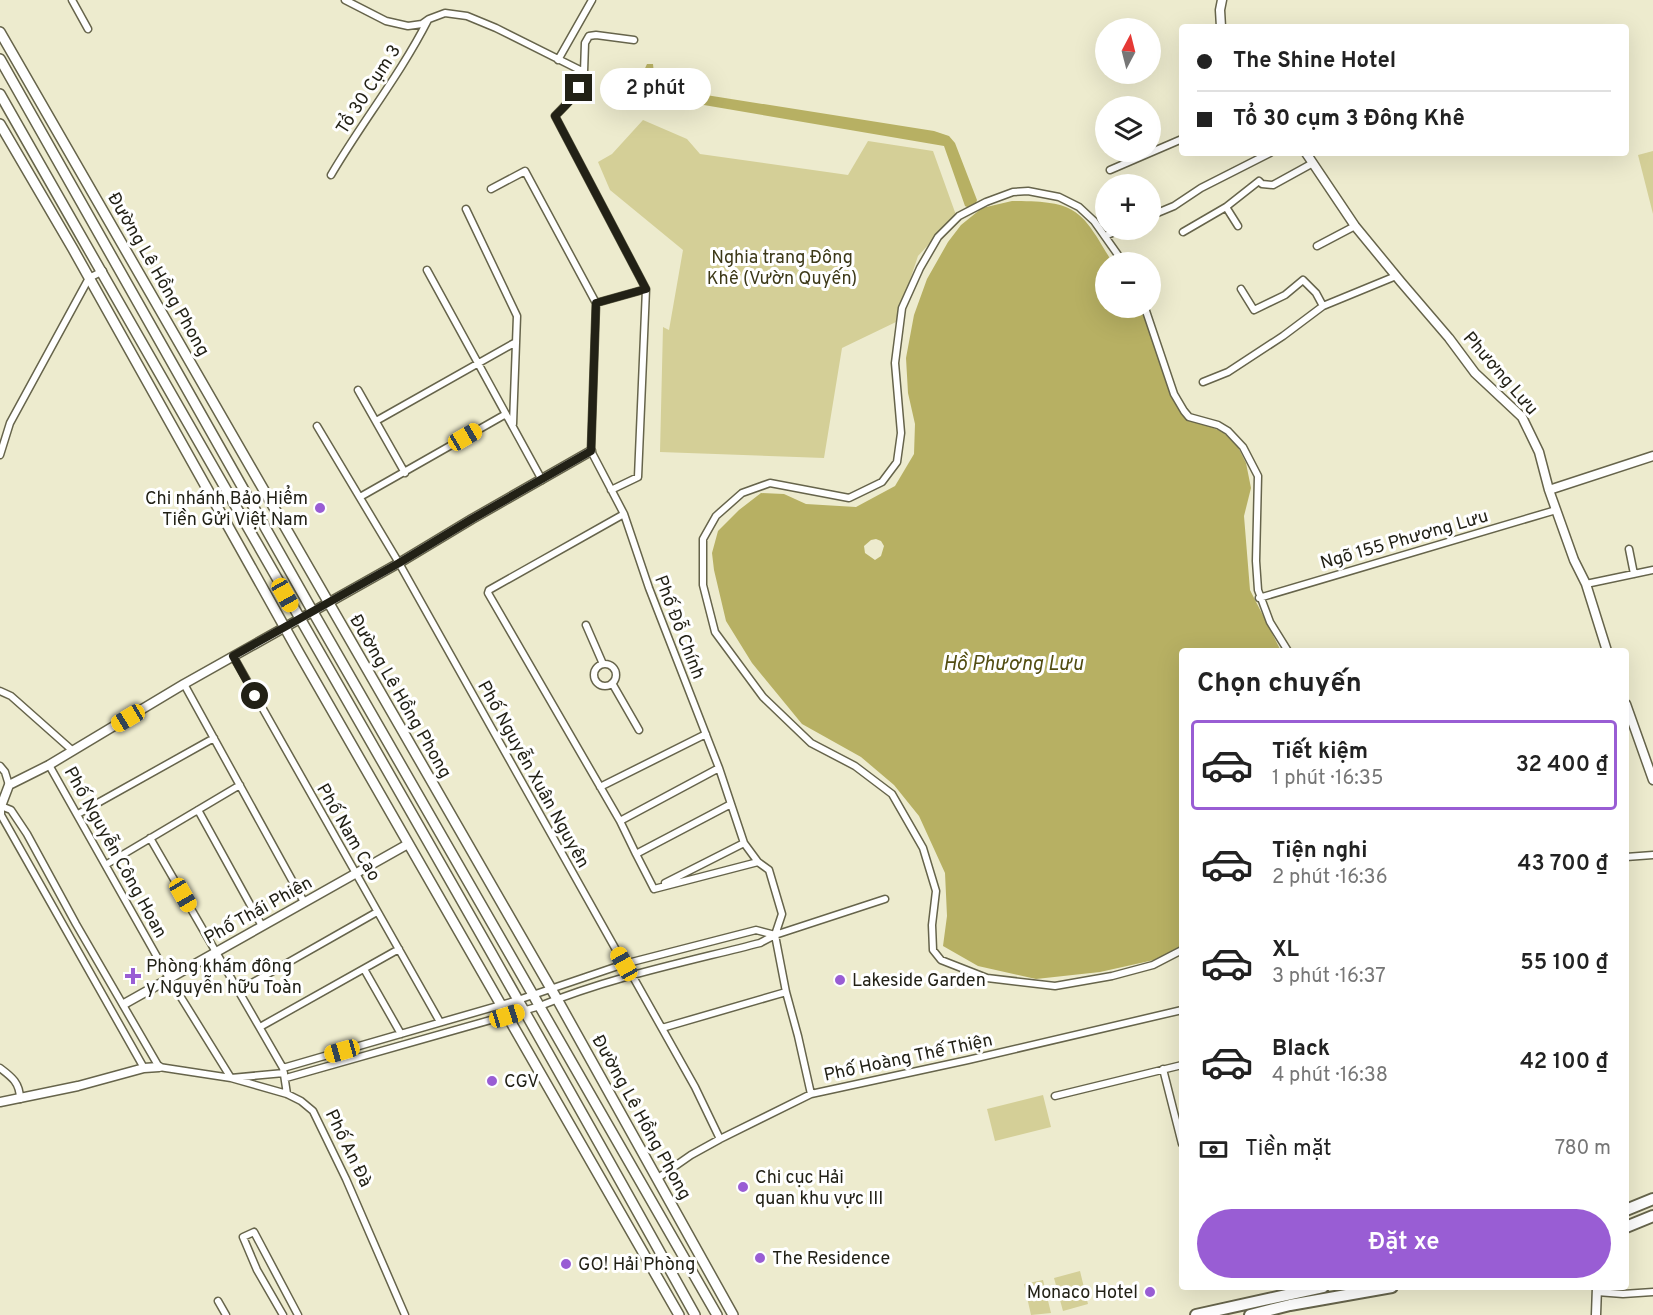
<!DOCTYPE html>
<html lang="vi">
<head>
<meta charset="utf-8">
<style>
  :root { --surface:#fff; --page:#f6f6f6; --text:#222; --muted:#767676; --line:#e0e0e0; --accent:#995dd4 }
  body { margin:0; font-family:Overpass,sans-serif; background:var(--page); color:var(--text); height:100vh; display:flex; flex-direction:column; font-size:22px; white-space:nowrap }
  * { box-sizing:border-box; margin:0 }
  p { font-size:20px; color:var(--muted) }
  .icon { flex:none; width:33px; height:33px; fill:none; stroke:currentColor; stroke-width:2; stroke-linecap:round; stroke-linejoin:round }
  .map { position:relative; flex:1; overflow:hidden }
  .details { position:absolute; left:1179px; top:648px; width:450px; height:642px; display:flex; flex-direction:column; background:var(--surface); border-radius:6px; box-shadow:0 6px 24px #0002 }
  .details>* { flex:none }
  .hud { position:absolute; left:1179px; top:24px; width:450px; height:132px; border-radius:6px; box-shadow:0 6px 24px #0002; display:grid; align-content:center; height:132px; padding:0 18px; background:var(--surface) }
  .needle { width:39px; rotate:7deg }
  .fabs { position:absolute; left:1095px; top:18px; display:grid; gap:12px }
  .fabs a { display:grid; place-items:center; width:66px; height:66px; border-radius:50%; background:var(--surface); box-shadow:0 6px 24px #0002; font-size:30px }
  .end { position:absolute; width:27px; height:27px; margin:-14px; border:8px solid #222116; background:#fff; box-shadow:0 0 0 3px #fff }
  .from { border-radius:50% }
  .bubble { position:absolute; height:42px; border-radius:21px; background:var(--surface); box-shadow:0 6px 24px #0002; font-size:20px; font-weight:600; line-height:42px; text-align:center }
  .car { position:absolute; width:18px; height:36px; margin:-18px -9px; border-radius:8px; box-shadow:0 0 4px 2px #0007; background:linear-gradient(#f5c518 24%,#345 0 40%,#f5c518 0 76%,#345 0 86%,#f5c518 0) }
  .hud b { display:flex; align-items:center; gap:21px; height:57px; font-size:22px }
  .hud b+b { border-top:2px solid var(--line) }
  .hud i { width:15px; height:15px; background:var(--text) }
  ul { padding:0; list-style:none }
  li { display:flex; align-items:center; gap:18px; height:90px; margin:0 12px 9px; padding:0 6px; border:3px solid transparent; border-radius:6px }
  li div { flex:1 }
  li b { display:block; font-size:22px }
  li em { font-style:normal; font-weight:600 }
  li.current { border-color:var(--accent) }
  li>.icon { width:54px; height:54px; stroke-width:1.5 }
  h2 { padding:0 18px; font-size:27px; line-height:72px }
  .pay { display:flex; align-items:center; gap:15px; height:66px; padding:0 18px; font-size:22px }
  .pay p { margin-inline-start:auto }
  .button { display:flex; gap:12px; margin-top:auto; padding:12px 18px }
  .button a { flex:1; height:69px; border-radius:36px; background:var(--accent); color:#fff; font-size:24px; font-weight:600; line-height:69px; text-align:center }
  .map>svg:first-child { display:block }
</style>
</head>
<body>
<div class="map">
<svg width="1653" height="1315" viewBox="0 0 1653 1315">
  <rect width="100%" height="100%" fill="#edebce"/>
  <path fill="#d4cf97" d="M643,120L687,139L700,154L848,175L868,141L933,151L956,215L918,256L896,322L842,348L824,458L660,452L663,327L669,330L683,250L610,190L598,162L612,154Z
    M1653,151V214L1638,155Z
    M1043,1095L1051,1127L995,1141L987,1109Z
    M1080,1271L1088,1304L1063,1311L1054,1278Z
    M1043,1280L1051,1313L1031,1315L1024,1284Z"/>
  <path fill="#b7b063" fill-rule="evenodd" d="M647,64H653L655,83L662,88L934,131L949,136L955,143L977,200L975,207L971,209L965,206L944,146L651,96C642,86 641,75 647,64Z
    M1012,201C1077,201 1081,209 1112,262H1106V308H1139L1146,320L1182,415L1223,432L1238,447L1246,463L1251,488L1244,516L1250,590L1281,651H1182V946L1154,960L1100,972L1036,979L978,966L943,946L947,916L945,873L919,816L894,785L861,757L802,724L752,663L726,621L714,570L712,553L718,531L739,510L761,493L784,494L806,504L856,507L895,486L914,454L915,424L908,393L906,358L914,315L927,279L948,242L961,225L982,208ZM876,539L881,541L884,546L881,556L875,560L865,553L864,546L871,540Z"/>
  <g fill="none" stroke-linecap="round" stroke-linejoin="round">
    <defs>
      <path id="street" d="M72,0L88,29
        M345,0L386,21L408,26L422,24L429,19L445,13L467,16L496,28L584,72C580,91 568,103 555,116L646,289L638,477L611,490
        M558,60L592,0
        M584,72L585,43L589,36L596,35L634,40
        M1110,170L1182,139
        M331,175C362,122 400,75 428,20
        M491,189L525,171L596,303L591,451L624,514L649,588L719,768L744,843L758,862L769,870L782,914L775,935L786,992L798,1036L811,1094
        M1226,207L1238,226
        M466,209L517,316L513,424
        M1150,216L1174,206L1201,188L1270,153
        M1183,232L1226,207L1259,181L1262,184L1273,185L1313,163
        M1105,236L1119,230
        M1317,246L1355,226
        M1123,262L1094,221L1079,207L1059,197L1028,191L1013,192L986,202L959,216L938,237L920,268L902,308L895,363L901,433L897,462L882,482L849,498L770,483L742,493L716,516L703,539V585L715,632L763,697L811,743L855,766L892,794L923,848L936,891L932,925L933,950L941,960L987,978L1055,986L1112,976L1153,965L1182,950
        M427,270L542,480
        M1241,289L1254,310L1285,295L1303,280L1316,293L1323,306
        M596,303L646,289
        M1145,308L1174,394L1184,411L1189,417L1218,425L1228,431L1243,447L1258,476L1256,561L1258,590L1270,622L1288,651
        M1203,382L1228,372L1283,336L1323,306L1396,276
        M358,390L405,473
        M376,421L516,342
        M317,426L399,563L624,964L632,975L695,1087L720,1139
        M0,455L10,423L89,278L103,271
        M360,497L506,414
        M1629,549L1634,574
        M1586,584L1653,570
        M1259,598L1556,510
        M586,625L603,664
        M233,656L440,1022
        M594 675a11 11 0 1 1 22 0a11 11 0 1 1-22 0Z
        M612,683L639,730
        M184,684L304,902
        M0,691L11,696L73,751
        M49,765L169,978L231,1078L284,1073
        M0,766L5,772L9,785
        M600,787L706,734
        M198,810L262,926
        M78,814L214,738
        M620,821L488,593L489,590L624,514
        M150,838L283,1068L287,1094
        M636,854L620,821L719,768
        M1626,857L1653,855
        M107,864L240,785
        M665,883L744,843
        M654,889L636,854L731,804
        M654,889L758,862
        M364,969L401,1034
        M238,991L377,912
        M260,1027L399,949
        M662,1028L786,992
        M0,1068C12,1077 20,1083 20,1099
        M144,1068L1,815V806L11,810L27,834L76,924L159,1067L231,1078L287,1094L301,1101L313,1111L346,1179L405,1315
        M283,1068L518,1000L624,964L756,930L775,935
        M1163,1069L1182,1144
        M286,1078L540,1006C611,977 686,962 760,943L775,935L885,899
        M1055,1096L1182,1065
        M658,1178L691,1155L720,1139L811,1094L968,1060L1182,1010
        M1597,1292L1623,1294L1653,1292
        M218,1301L226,1315
        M283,1315L257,1270L243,1237L254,1232L298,1315"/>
      <path id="secondary" d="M1221,27L1220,10L1222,0
        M1306,153L1355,226L1401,282L1449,338L1475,373L1522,417L1539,452L1549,490L1574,560L1586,584L1607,651
        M1549,490L1653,456
        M1626,704L1653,780
        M1,806L9,785L49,765L184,684L399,563L472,519L591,451
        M124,1004L408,844
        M0,1102L78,1086L144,1068L159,1067
        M1596,1315L1597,1287"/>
      <path id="primary" d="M0,32L557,999L733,1315
        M0,59L313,612L717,1315
        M0,94C231,501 468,906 695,1315
        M0,124L73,249L299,653L679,1315"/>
      <path id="highway" d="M1626,1210L1653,1199
        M1626,1227L1653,1216
        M1196,1315L1323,1287
        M1250,1315L1290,1305L1392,1287"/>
    </defs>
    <use href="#street" stroke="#66644b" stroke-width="9"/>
    <use href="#secondary" stroke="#66644b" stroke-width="11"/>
    <use href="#primary" stroke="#66644b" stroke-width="12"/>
    <use href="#highway" stroke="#66644b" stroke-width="14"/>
    <use href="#street" stroke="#fff" stroke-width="6"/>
    <use href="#secondary" stroke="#fff" stroke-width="8"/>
    <use href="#primary" stroke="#fff" stroke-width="9"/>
    <use href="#highway" stroke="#fff" stroke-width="10"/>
  </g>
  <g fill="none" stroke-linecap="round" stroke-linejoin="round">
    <path stroke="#222116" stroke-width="8" d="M255,696L233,656L399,563L472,519L591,451L596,303L646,289L555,116L570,101L579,88"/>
  </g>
  <g fill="#995dd4" stroke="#fff" stroke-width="2">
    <circle cx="320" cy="508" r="6"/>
    <path d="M130 967h6v6h6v6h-6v6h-6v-6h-6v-6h6z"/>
    <circle cx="840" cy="980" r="6"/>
    <circle cx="492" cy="1081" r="6"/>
    <circle cx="743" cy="1187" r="6"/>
    <circle cx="760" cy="1258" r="6"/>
    <circle cx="566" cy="1264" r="6"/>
    <circle cx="1150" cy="1292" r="6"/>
  </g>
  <g text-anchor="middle" stroke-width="6" stroke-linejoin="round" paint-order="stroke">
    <g font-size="18" fill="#222116" stroke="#fff">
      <text transform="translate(368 89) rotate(-57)" y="6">Tổ 30 Cụm 3</text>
      <text transform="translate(159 274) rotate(60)" y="6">Đường Lê Hồng Phong</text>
      <text transform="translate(1501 373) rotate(49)" y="6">Phương Lưu</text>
      <text transform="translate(1404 539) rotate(-16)" y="6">Ngõ 155 Phương Lưu</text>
      <text transform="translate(680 627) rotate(69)" y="6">Phố Đỗ Chính</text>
      <text transform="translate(401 696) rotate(60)" y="6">Đường Lê Hồng Phong</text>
      <text transform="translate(534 774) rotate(61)" y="6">Phố Nguyễn Xuân Nguyên</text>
      <text transform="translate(349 832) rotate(60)" y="6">Phố Nam Cao</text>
      <text transform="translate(116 852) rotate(61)" y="6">Phố Nguyễn Công Hoan</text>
      <text transform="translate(258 910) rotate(-29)" y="6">Phố Thái Phiên</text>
      <text transform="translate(908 1057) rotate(-12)" y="6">Phố Hoàng Thế Thiện</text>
      <text transform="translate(642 1117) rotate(61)" y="6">Đường Lê Hồng Phong</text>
      <text transform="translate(349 1148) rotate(64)" y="6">Phố An Đà</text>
    </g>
    <g font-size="18" fill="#3d3918" stroke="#fff">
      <text x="782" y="263">Nghia trang Đông<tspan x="782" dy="21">Khê (Vườn Quyến)</tspan></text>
    </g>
    <g font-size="18" fill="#222116" stroke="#fff" text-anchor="start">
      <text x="308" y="504" text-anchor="end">Chi nhánh Bảo Hiểm<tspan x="308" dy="21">Tiền Gửi Việt Nam</tspan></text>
      <text x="146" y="972">Phòng khám đông<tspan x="146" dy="21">y Nguyễn hữu Toàn</tspan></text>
      <text x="852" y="986">Lakeside Garden</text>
      <text x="504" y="1087">CGV</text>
      <text x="755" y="1183">Chi cục Hải<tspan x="755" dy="21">quan khu vực III</tspan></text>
      <text x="772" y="1264">The Residence</text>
      <text x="578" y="1270">GO! Hải Phòng</text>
      <text x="1138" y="1298" text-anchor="end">Monaco Hotel</text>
    </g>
    <g font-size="20" font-style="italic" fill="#524d12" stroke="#fff">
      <text x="1013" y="670">Hồ Phương Lưu</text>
    </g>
  </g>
</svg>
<div class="fabs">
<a><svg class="needle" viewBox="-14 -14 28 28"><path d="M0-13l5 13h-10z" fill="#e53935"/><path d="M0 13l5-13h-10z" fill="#767676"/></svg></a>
<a><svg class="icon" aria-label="layers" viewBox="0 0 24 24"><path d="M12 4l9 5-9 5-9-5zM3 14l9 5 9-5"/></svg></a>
<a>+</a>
<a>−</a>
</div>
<i class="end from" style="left:255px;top:696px"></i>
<i class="end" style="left:579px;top:88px"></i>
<div class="bubble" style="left:600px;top:68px;width:111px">2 phút</div>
<i class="car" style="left:465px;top:437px;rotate:60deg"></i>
<i class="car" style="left:285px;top:595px;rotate:151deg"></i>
<i class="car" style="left:128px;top:718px;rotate:239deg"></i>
<i class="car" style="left:183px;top:895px;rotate:150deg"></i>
<i class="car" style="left:624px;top:964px;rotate:331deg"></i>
<i class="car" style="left:507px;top:1016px;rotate:73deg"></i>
<i class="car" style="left:342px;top:1051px;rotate:254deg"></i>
<div class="hud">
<b><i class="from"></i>The Shine Hotel</b>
<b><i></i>Tổ 30 cụm 3 Đông Khê</b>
</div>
<section class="details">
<h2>Chọn chuyến</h2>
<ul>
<li class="current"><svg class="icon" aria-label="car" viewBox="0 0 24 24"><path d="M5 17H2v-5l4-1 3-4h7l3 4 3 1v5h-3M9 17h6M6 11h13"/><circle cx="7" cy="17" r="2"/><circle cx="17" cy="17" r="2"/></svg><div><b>Tiết kiệm</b><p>1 phút · 16:35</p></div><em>32 400 ₫</em></li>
<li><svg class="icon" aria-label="car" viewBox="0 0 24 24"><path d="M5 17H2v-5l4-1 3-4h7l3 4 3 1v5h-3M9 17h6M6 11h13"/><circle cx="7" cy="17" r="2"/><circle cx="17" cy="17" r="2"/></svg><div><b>Tiện nghi</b><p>2 phút · 16:36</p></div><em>43 700 ₫</em></li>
<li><svg class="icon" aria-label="car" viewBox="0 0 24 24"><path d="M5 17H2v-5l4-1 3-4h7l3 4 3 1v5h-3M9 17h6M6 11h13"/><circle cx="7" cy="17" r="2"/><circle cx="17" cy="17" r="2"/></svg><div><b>XL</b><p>3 phút · 16:37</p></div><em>55 100 ₫</em></li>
<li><svg class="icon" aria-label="car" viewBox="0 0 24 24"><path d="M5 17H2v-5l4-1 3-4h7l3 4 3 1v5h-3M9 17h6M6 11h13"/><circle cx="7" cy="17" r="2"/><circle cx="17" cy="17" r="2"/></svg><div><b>Black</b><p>4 phút · 16:38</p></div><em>42 100 ₫</em></li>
</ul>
<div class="pay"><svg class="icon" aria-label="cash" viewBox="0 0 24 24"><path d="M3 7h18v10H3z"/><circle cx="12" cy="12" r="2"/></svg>Tiền mặt<p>780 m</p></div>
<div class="button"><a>Đặt xe</a></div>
</section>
</div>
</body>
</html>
